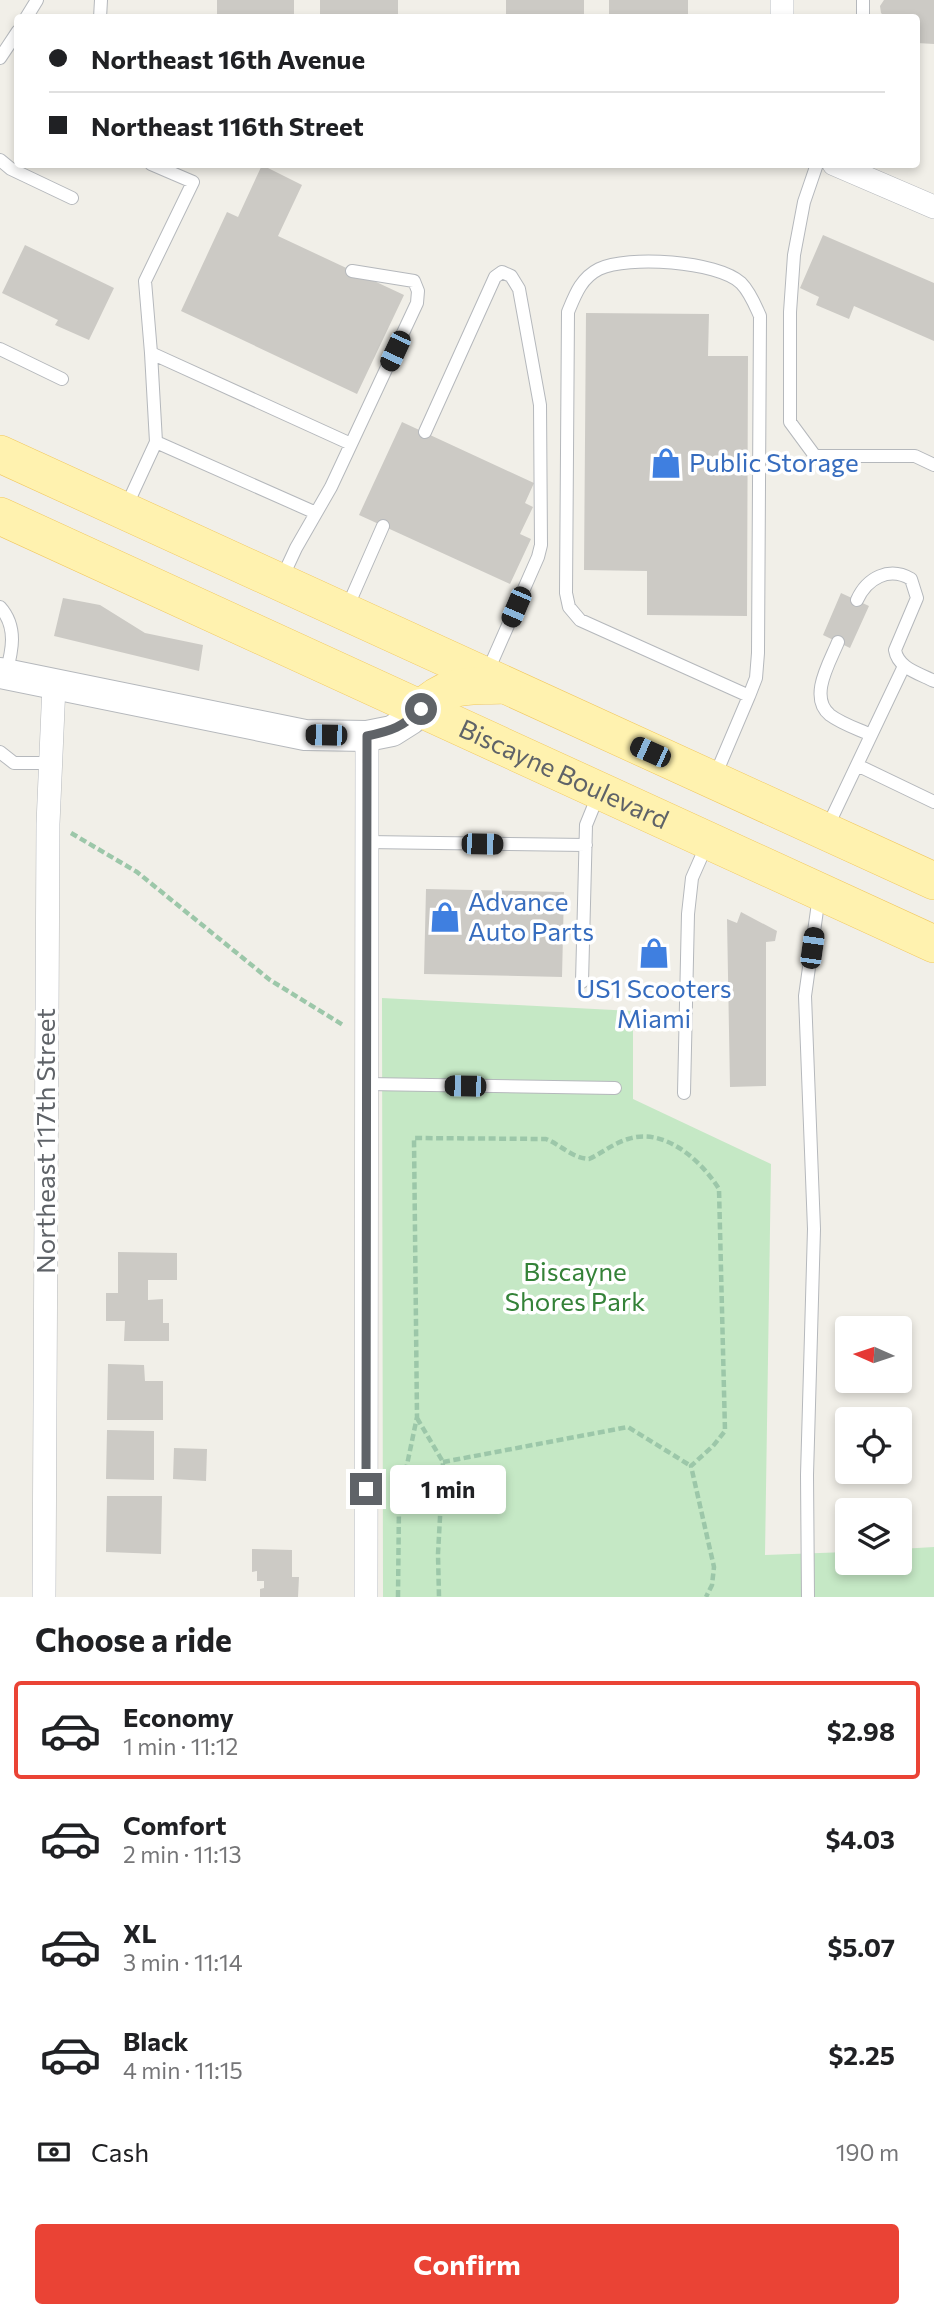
<!DOCTYPE html>
<html lang="en">
<head>
<meta charset="utf-8">
<style>
  :root { --surface:#fff; --page:#f2f2f2; --text:#202124; --muted:#757577; --line:#e0e0e0; --accent:#ea4335 }
  body { margin:0; font-family:Commissioner,sans-serif; background:var(--page); color:var(--text); height:100vh; display:flex; flex-direction:column; font-size:26px; white-space:nowrap }
  * { box-sizing:border-box; margin:0 }
  p { font-size:23px; color:var(--muted) }
  .icon { flex:none; width:38px; height:38px; fill:none; stroke:currentColor; stroke-width:2; stroke-linecap:round; stroke-linejoin:round }
  .map { position:relative; height:1597px; overflow:hidden }
  .sheet { display:flex; flex-direction:column; background:var(--surface); flex:1 }
  .sheet>* { flex:none }
  .guide { position:absolute; left:14px; top:14px; width:906px; height:154px; border-radius:7px; box-shadow:0 4px 10px #0003; display:grid; align-content:center; height:154px; padding:0 35px; background:var(--surface) }
  .needle { width:46px; rotate:273deg }
  .tools { position:absolute; left:835px; top:1316px; display:grid; gap:14px }
  .tools a { display:grid; place-items:center; width:77px; height:77px; border-radius:7px; background:var(--surface); box-shadow:0 4px 10px #0003; font-size:35px }
  .end { position:absolute; width:32px; height:32px; margin:-16px; border:9px solid #5f6368; background:#fff; box-shadow:0 0 0 4px #fff }
  .from { border-radius:50% }
  .bubble { position:absolute; height:49px; border-radius:7px; background:var(--surface); box-shadow:0 4px 10px #0003; font-size:23px; font-weight:700; line-height:49px; text-align:center }
  .car { position:absolute; width:21px; height:42px; margin:-21px -10px; border-radius:9px; box-shadow:0 0 5px 2px #0007; background:linear-gradient(#222 24%,#8ab4d8 0 40%,#222 0 76%,#8ab4d8 0 86%,#222 0) }
  .guide b { display:flex; align-items:center; gap:24px; height:66px; font-size:26px }
  .guide b+b { border-top:2px solid var(--line) }
  .guide i { width:18px; height:18px; background:var(--text) }
  ul { padding:0; list-style:none }
  li { display:flex; align-items:center; gap:21px; height:98px; margin:0 14px 10px; padding:0 21px; border:4px solid transparent; border-radius:7px }
  li div { flex:1 }
  li b { display:block; font-size:26px }
  li em { font-style:normal; font-weight:700 }
  li.selected { border-color:var(--accent) }
  li>.icon { width:63px; height:63px; stroke-width:1.5 }
  h2 { padding:0 35px; font-size:32px; line-height:84px }
  .pay { display:flex; align-items:center; gap:18px; height:77px; padding:0 35px; font-size:26px }
  .pay p { margin-inline-start:auto }
  .cta { display:flex; gap:14px; margin-top:auto; padding:14px 35px }
  .cta a { flex:1; height:80px; border-radius:7px; background:var(--accent); color:#fff; font-size:28px; font-weight:700; line-height:80px; text-align:center }
  .map>svg:first-child { display:block }
</style>
</head>
<body>
<div class="map">
<svg width="934" height="1597" viewBox="0 0 934 1597">
  <rect width="100%" height="100%" fill="#f1efe8"/>
  <path fill="#c5e8c5" d="M382,998L633,1011V1099L771,1164L765,1555L847,1552V1563H900V1549L934,1547V1597H383Z"/>
  <path fill="#cccac5" d="M217,0H294V18H217Z
    M320,0H398V18H320Z
    M506,0H584V18H506Z
    M609,0H688V18H609Z
    M884,0H934V44L917,43V18L884,16L881,13L880,6Z
    M262,165L302,185L278,236L404,295L357,394L181,311L227,212L238,217Z
    M823,235L934,283V341L854,306L849,319L816,305L819,297L800,288Z
    M25,245L114,288L89,340L55,325L58,320L2,293Z
    M586,313L709,314L708,356H748L747,616L647,615V571L584,570Z
    M402,422L534,483L525,503L533,507L520,534L531,539L510,584L359,515Z
    M841,593L869,606L850,648L823,635Z
    M63,598L100,605L145,633L203,645L199,671L54,636Z
    M426,889L564,892L562,977L424,974Z
    M741,912L777,931L775,941L766,942V1086L730,1087L727,919L737,923Z
    M118,1252L177,1253V1280H148V1300L163,1299V1323H169V1341H124L125,1321H106V1293H118Z
    M108,1364L144,1365L145,1381H163V1420H107Z
    M107,1430L154,1431V1480L106,1479Z
    M174,1448L207,1449L206,1481L173,1479Z
    M107,1496H162L161,1554L106,1552Z
    M252,1549L292,1550V1577H299L298,1597H260V1589L264,1588V1581H257V1571L252,1572Z"/>
  <g fill="none" stroke-linecap="round" stroke-linejoin="round">
    <defs>
      <path id="service" d="M26,18L37,0
        M100,18L101,0
        M863,18V0
        M0,58L18,31
        M0,160L11,169L72,198
        M817,164L804,202L794,255L790,312V422L815,456H915L934,465
        M0,349L62,379
        M151,353L145,281L193,182L151,164
        M425,432L495,277L502,272L511,276L519,289L540,405L541,545L538,557L487,673
        M156,442L316,513
        M126,507L156,442L151,353L351,444
        M282,578L296,548L331,487L417,303L418,291L414,281L352,271
        M857,600C867,578 889,566 911,579L917,598L895,650C898,668 918,673 934,681
        M0,607C18,627 12,651 6,674
        M347,608L383,526
        M838,642C830,662 808,697 830,715C842,724 858,729 871,735
        M0,752L14,763H50
        M857,765L934,802
        M715,776L749,696L580,620L569,607L566,593L568,312C575,295 581,278 599,269C628,255 717,261 741,283C750,292 755,305 760,316L758,653L756,678L749,696
        M826,830L904,666
        M367,842L586,845
        M582,982L586,825L599,793
        M367,1084L615,1088
        M684,1093L688,914L692,878L707,844
        M808,1597L807,1475L814,1229L805,996L819,896"/>
      <path id="minor" d="M782,18V0
        M834,164L934,207
        M44,1597L48,824L54,685
        M366,1597L367,736"/>
      <path id="tertiary" d="M0,673L305,735L367,736L392,731L411,719L421,709"/>
      <g id="primary">
        <path d="M0,454L934,881"/>
        <path id="s1" d="M0,516L934,944"/>
        <path d="M421,709C448,682 467,687 502,685"/>
      </g>
    </defs>
    <use href="#service" stroke="#b5b8bc" stroke-width="14"/>
    <use href="#minor" stroke="#b5b8bc" stroke-width="24"/>
    <use href="#tertiary" stroke="#b5b8bc" stroke-width="32"/>
    <use href="#primary" stroke="#f2c960" stroke-width="38"/>
    <path stroke="#9cc7a9" stroke-width="4.5" stroke-dasharray="7 3.5" stroke-linecap="butt" d="M71,833L137,872L270,980L343,1025
      M417,1418L443,1462L438,1554L439,1597
      M443,1462L628,1427L691,1466
      M398,1597L399,1503L417,1417L414,1138L546,1139C561,1145 572,1158 589,1159C602,1153 614,1143 628,1139C664,1127 701,1160 719,1189L725,1431L713,1446L691,1466L714,1567L712,1585L706,1597"/>
    <use href="#service" stroke="#fff" stroke-width="12"/>
    <use href="#minor" stroke="#fff" stroke-width="23"/>
    <use href="#tertiary" stroke="#fff" stroke-width="30"/>
    <use href="#primary" stroke="#fff2af" stroke-width="37"/>
  </g>
  <g fill="none" stroke-linecap="round" stroke-linejoin="round">
    <path stroke="#5f6368" stroke-width="9" d="M366,1489L367,736C391,731 403,727 421,709"/>
  </g>
  <defs>
    <symbol id="shop-bare" viewBox="-9 -9 18 18"><path d="M-5-2.5h2.3a2.7 3.5 0 0 1 5.4 0H5L5.5 6h-11ZM-1.5-2.5h3a1.5 2.3 0 0 0-3 0Z" fill="#3f7fe0" stroke="#fff" stroke-width="2.5" paint-order="stroke"/></symbol>
  </defs>
  <g fill-rule="evenodd">
    <use href="#shop-bare" x="644" y="441" width="44" height="44"/>
    <use href="#shop-bare" x="423" y="895" width="44" height="44"/>
    <use href="#shop-bare" x="632" y="931" width="44" height="44"/>
  </g>
  <g text-anchor="middle" stroke-width="7" stroke-linejoin="round" paint-order="stroke">
    <g font-size="26" fill="#366cbe" stroke="#fff" text-anchor="start">
      <text x="689" y="472">Public Storage</text>
      <text x="468" y="911">Advance<tspan x="468" dy="30">Auto Parts</tspan></text>
      <text x="654" y="998" text-anchor="middle">US1 Scooters<tspan x="654" dy="30">Miami</tspan></text>
    </g>
    <g font-size="26" fill="#5f6368" stroke="#fff">
      <text dy="9" stroke="none"><textPath href="#s1" startOffset="620">Biscayne Boulevard</textPath></text>
      <text transform="translate(46 1141) rotate(-90)" y="9">Northeast 117th Street</text>
    </g>
    <g font-size="26" fill="#348238" stroke="#fff">
      <text x="575" y="1281">Biscayne<tspan x="575" dy="30">Shores Park</tspan></text>
    </g>
  </g>
</svg>
<div class="tools">
<a><svg class="needle" viewBox="-14 -14 28 28"><path d="M0-13l5 13h-10z" fill="#e53935"/><path d="M0 13l5-13h-10z" fill="#757577"/></svg></a>
<a><svg class="icon" aria-label="locate" viewBox="0 0 24 24"><circle cx="12" cy="12" r="6"/><path d="M12 2v4M12 18v4M2 12h4M18 12h4"/></svg></a>
<a><svg class="icon" aria-label="layers" viewBox="0 0 24 24"><path d="M12 4l9 5-9 5-9-5zM3 14l9 5 9-5"/></svg></a>
</div>
<i class="end from" style="left:421px;top:709px"></i>
<i class="end" style="left:366px;top:1489px"></i>
<div class="bubble" style="left:390px;top:1465px;width:116px">1 min</div>
<i class="car" style="left:395px;top:351px;rotate:205deg"></i>
<i class="car" style="left:516px;top:607px;rotate:203deg"></i>
<i class="car" style="left:326px;top:735px;rotate:271deg"></i>
<i class="car" style="left:650px;top:752px;rotate:294deg"></i>
<i class="car" style="left:482px;top:844px;rotate:91deg"></i>
<i class="car" style="left:812px;top:948px;rotate:8deg"></i>
<i class="car" style="left:465px;top:1086px;rotate:271deg"></i>
<div class="guide">
<b><i class="from"></i>Northeast 16th Avenue</b>
<b><i></i>Northeast 116th Street</b>
</div>
</div>
<section class="sheet">
<h2>Choose a ride</h2>
<ul>
<li class="selected"><svg class="icon" aria-label="car" viewBox="0 0 24 24"><path d="M5 17H2v-5l4-1 3-4h7l3 4 3 1v5h-3M9 17h6M6 11h13"/><circle cx="7" cy="17" r="2"/><circle cx="17" cy="17" r="2"/></svg><div><b>Economy</b><p>1 min · 11:12</p></div><em>$2.98</em></li>
<li><svg class="icon" aria-label="car" viewBox="0 0 24 24"><path d="M5 17H2v-5l4-1 3-4h7l3 4 3 1v5h-3M9 17h6M6 11h13"/><circle cx="7" cy="17" r="2"/><circle cx="17" cy="17" r="2"/></svg><div><b>Comfort</b><p>2 min · 11:13</p></div><em>$4.03</em></li>
<li><svg class="icon" aria-label="car" viewBox="0 0 24 24"><path d="M5 17H2v-5l4-1 3-4h7l3 4 3 1v5h-3M9 17h6M6 11h13"/><circle cx="7" cy="17" r="2"/><circle cx="17" cy="17" r="2"/></svg><div><b>XL</b><p>3 min · 11:14</p></div><em>$5.07</em></li>
<li><svg class="icon" aria-label="car" viewBox="0 0 24 24"><path d="M5 17H2v-5l4-1 3-4h7l3 4 3 1v5h-3M9 17h6M6 11h13"/><circle cx="7" cy="17" r="2"/><circle cx="17" cy="17" r="2"/></svg><div><b>Black</b><p>4 min · 11:15</p></div><em>$2.25</em></li>
</ul>
<div class="pay"><svg class="icon" aria-label="cash" viewBox="0 0 24 24"><path d="M3 7h18v10H3z"/><circle cx="12" cy="12" r="2"/></svg>Cash<p>190 m</p></div>
<div class="cta"><a>Confirm</a></div>
</section>
</body>
</html>
